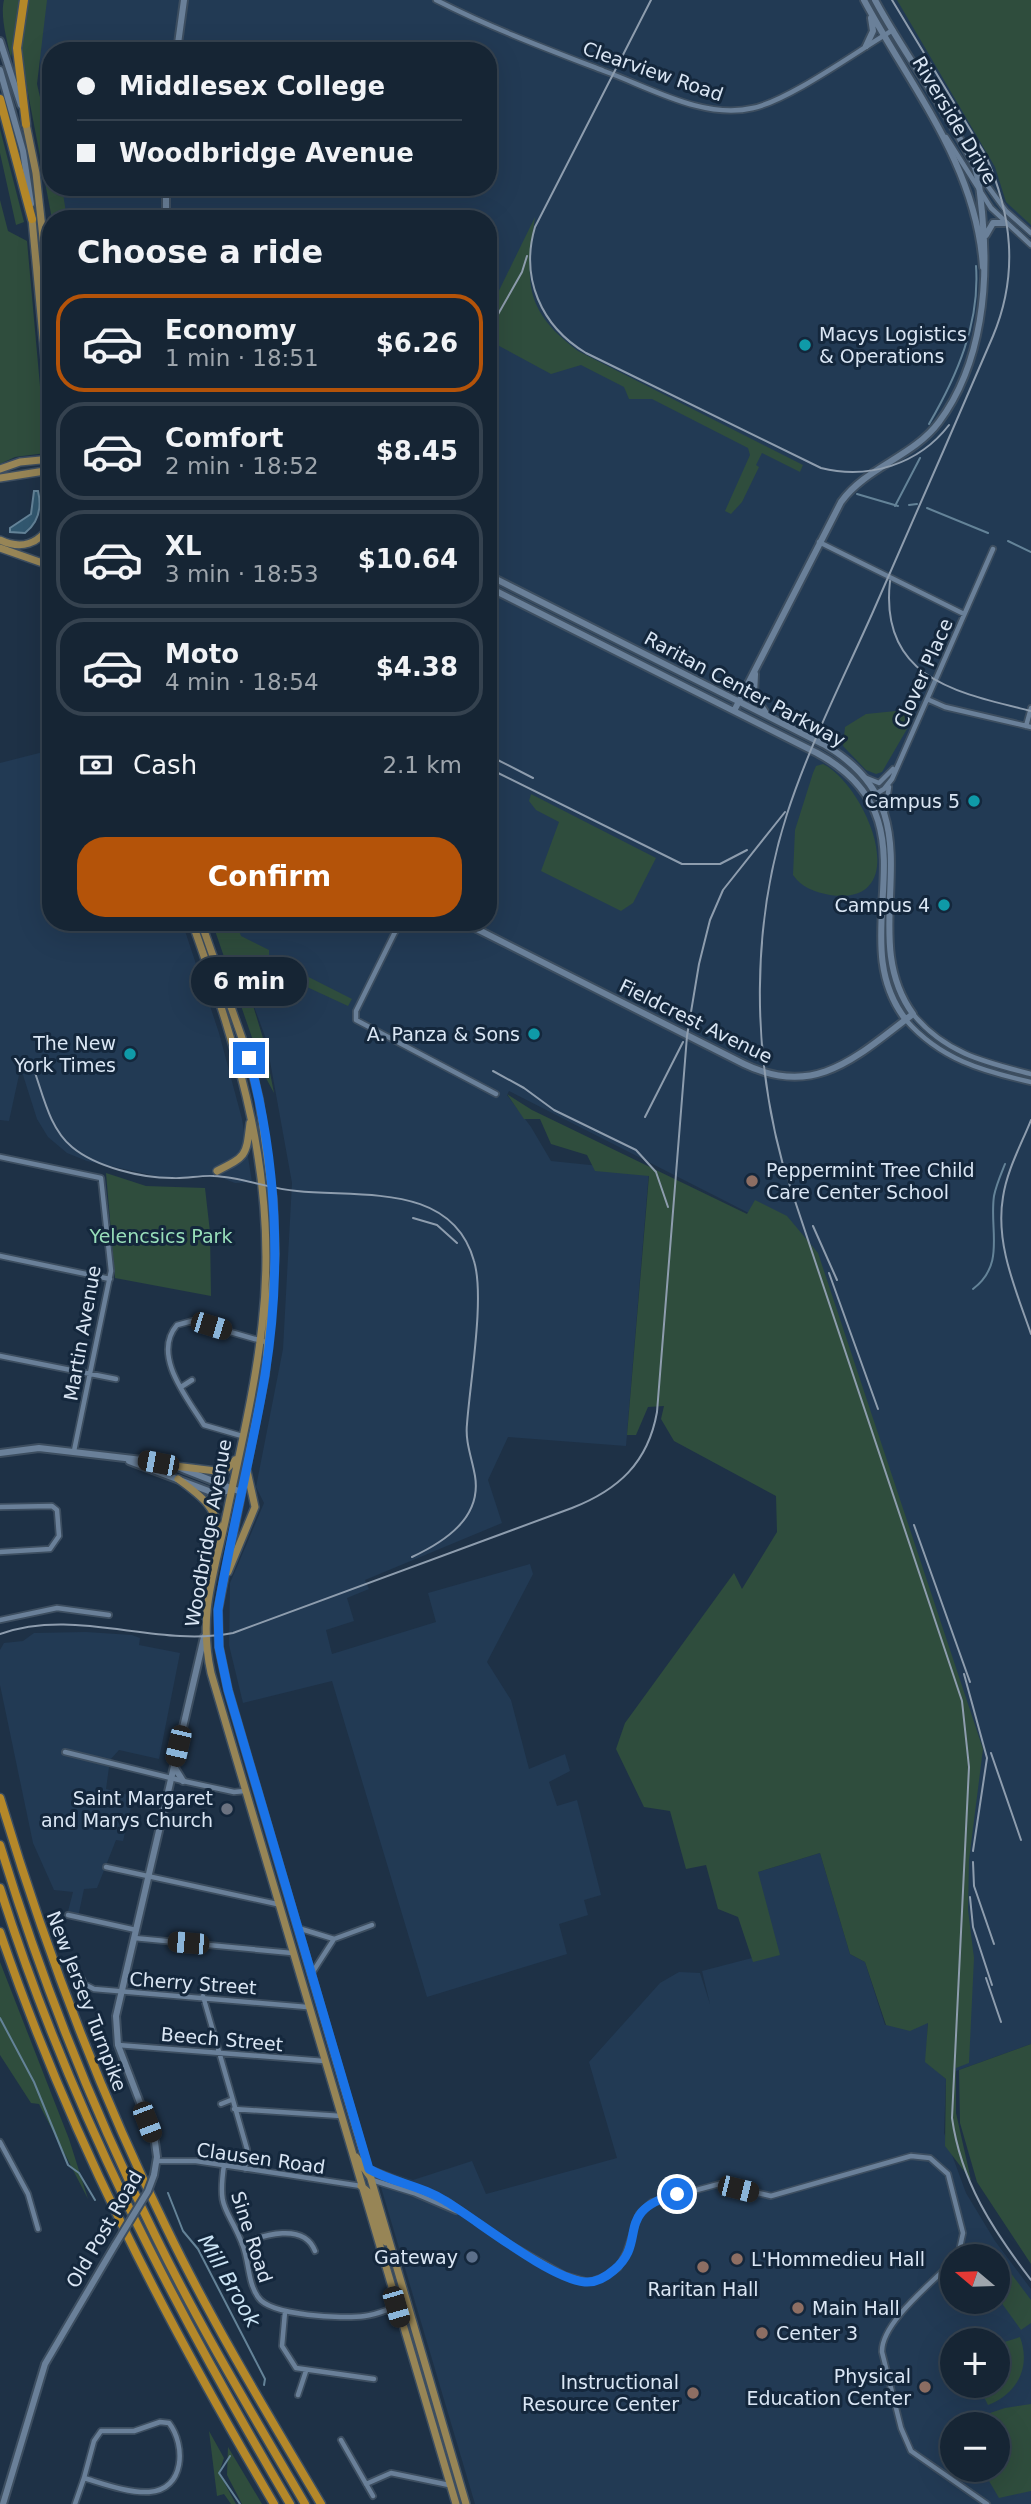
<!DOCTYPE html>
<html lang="en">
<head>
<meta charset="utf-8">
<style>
  :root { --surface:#162534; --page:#233140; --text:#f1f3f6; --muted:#9ea5ac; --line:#35424f; --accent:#b45309 }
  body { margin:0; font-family:"DejaVu Sans",sans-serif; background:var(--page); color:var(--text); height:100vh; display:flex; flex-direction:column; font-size:26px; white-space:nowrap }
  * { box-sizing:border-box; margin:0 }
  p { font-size:23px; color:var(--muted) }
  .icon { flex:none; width:38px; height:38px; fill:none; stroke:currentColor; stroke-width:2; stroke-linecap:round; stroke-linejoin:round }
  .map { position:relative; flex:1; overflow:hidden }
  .sheet { position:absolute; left:42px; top:210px; width:455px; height:721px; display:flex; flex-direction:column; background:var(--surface); border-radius:28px; box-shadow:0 7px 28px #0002,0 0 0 2px var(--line) }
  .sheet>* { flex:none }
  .guide { position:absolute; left:42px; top:42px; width:455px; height:154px; border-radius:28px; box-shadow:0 7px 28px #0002,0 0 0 2px var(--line); display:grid; align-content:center; height:154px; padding:0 35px; background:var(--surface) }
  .needle { width:46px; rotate:289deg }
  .buttons { position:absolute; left:940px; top:2244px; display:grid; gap:14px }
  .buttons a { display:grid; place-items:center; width:70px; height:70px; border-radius:50%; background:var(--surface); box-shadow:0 7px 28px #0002,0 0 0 2px var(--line); font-size:35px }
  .end { position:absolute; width:32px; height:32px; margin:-16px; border:9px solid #1a73e8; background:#fff; box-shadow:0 0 0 4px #fff }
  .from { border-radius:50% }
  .bubble { position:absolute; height:49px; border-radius:24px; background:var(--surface); box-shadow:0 7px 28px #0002,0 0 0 2px var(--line); font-size:23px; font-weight:700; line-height:49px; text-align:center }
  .car { position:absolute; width:21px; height:42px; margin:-21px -10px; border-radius:9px; box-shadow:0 0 5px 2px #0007; background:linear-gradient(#222 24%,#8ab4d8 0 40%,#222 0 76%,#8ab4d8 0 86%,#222 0) }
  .guide b { display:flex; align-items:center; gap:24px; height:66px; font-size:26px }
  .guide b+b { border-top:2px solid var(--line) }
  .guide i { width:18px; height:18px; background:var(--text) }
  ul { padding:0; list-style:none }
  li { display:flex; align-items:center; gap:21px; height:98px; margin:0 14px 10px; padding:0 21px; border:4px solid var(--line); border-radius:28px }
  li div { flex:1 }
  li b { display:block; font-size:26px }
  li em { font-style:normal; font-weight:700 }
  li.on { border-color:var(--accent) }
  li>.icon { width:63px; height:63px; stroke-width:1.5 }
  h2 { padding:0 35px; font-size:32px; line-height:84px }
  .pay { display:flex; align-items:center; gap:18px; height:77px; padding:0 35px; font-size:26px }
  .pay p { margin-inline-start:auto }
  .button { display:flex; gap:14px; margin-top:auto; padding:14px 35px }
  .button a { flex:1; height:80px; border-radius:28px; background:var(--accent); color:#fff; font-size:28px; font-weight:700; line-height:80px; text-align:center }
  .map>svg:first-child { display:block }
</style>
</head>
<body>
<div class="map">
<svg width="1031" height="2504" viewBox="0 0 1031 2504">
  <rect width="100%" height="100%" fill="#1e3146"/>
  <path fill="#223a54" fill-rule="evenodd" d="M45,0H1031V2044L945,2075L798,1238L509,1091L507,1095L531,1127L551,1161L649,1171L626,1446L508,1437L488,1480L502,1523L365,1580L369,1589L347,1598L354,1621L326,1630L332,1654L436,1622L428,1593L530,1564L533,1574L487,1662L511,1700L529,1769L565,1754L570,1771L549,1782L557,1806L577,1800L601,1895L584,1900L588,1915L559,1924L567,1954L427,1997L332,1681L243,1703L229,1645L230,1583L264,1503L256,1487L283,1349L292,1183L266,1039L239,966L213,922H488V219H55L52,187H488V51H51V177L38,41Z
    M51,750V922H182L219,1033L242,1119L252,1182L235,1183L217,1176L165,1178L87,1161L67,1153L48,1137L37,1119L23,1075H19L9,1121L0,1120V763Z
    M86,1632L132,1635L140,1638L139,1645L180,1653L159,1759L119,1750L110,1760L106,1789L129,1795L132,1803L123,1841L116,1840L97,1888L84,1889L78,1917L67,1915L73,1892L54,1890L33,1843L0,1685V1650L4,1643L23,1641L34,1633Z
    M820,1853L850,1954L865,1962L885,2025L928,2022L926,2061L946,2079L944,2133L966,2193L995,2241L1031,2289V2504H475L375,2167L413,2180L472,2161L486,2194L617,2158L589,2062L660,1983L679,1972L700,1973L710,2004L702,1971L752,1958L754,1962L758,1872ZM952,2256H998V2301H952ZM952,2340H998V2385H952ZM952,2424H998V2469H952Z"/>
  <path fill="#2f4d3d" d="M4,0H21L11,58C7,41 0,16 4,0Z
    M29,0H47L37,84L51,145V187H62L67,219H52L23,67L22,45Z
    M897,0H1031V225L1006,202L995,167Z
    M0,129L24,222L16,225L0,153Z
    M0,200L8,231L27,241L46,453L15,457L0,464Z
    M535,217C526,281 522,309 578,351L803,465L800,472L762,453L756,465L759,467L742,502L731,514L725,511L750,455L748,448L652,399H629L624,387L581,365L551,374L488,340V313Z
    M906,710L912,712L907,729L882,772L876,774L866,770L843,746L845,727L866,714Z
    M823,764C867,786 916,907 830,895C815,892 802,888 793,875L795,830L813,773L816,766Z
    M531,794L656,858L633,903L621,911L541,871L559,822L536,810L529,801Z
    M212,922H236L241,936L269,950V957L352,999L348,1006L244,958L239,960L263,1038L274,1093L266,1078Z
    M507,1094L532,1110L747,1214L755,1200L787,1216L818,1253L983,1749L969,1860L968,1910L974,1958L969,2063L956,2068V2113L971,2180L945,2146L946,2079L925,2062L928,2023L910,2031L886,2025L865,1962L850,1954L820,1853L758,1872L780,1955L753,1962L738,1917L718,1909L706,1865L686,1869L670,1811L644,1807L616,1749L625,1723L734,1573L742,1589L777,1532L776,1496L674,1441L661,1419L664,1406L648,1407L636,1435H627L649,1176L595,1171L587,1155L551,1144L540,1119H524Z
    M106,1173L146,1186L205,1188L210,1232L211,1296L115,1278Z
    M0,1962L69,2139L88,2199L39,2104L31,2103L0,2055Z
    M1031,2044V2264L977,2182L960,2123L959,2070Z
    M995,2252L1031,2300V2323L1021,2330L998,2298V2256H990Z
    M1020,2337C1031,2367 1018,2393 988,2405L978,2385H998V2344Z
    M1031,2404V2491L999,2498L982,2469H998V2424H962L966,2416L972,2419L1005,2408Z
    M209,2431L224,2458L219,2473L236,2504H231L224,2494L217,2496Z
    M228,2447L262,2504H242L227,2475Z"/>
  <path fill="#325870" stroke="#648398" stroke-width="2" d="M34,491H38C42,508 39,522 25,533L10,532V528L31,514Z"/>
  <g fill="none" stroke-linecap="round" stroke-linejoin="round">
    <path stroke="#648398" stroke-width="2" d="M929,424C957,376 980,323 976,266
      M857,494L898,506
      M909,505L917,504
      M895,506L920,458
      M927,508L988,533
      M1008,541L1031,552
      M973,1289C1006,1264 989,1230 994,1196C996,1185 1001,1174 1005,1164
      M0,2018L34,2082L68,2165L79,2173L95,2200
      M168,2193L183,2231L198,2249L265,2379L264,2385
      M230,2456L219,2473L240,2504"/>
    <defs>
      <path id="street" d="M436,0C491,28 547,49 604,71C649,87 704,120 753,108C790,100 857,51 893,30
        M946,137L991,208L1031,245
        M979,174L1006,211L1031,233
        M819,542L964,614
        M927,699L945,707L1031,727
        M1026,726L1031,708
        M864,777L879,783L893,769
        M867,799L884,789L892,779L993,549
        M885,812L889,787
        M400,922L356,1011V1020L496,1094
        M913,1014C945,1053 984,1062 1031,1074
        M906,1020C940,1059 982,1071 1031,1082
        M0,1157L101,1178L111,1271L74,1451
        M0,1256L110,1279
        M0,1356L116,1379
        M181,1387L192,1380
        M242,1436L204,1425C188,1399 151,1355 177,1325L192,1321L269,1343
        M0,1507L52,1506L57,1510L59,1536L50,1549L0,1552
        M0,1620L57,1608L109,1615
        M65,1752L183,1781L234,1792L245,1791
        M106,1867L277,1904
        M68,1915L136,1930
        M298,1928L334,1939
        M134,1938L292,1953
        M334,1939L372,1925
        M312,1973L334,1939
        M82,1979L84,1984L94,1989L307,2007
        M203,1996L247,2149L245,2169
        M118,2045L324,2061
        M221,2104L231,2100
        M234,2109L341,2116
        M0,2142L28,2194L38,2229
        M157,2161H196L361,2186
        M224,2165C217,2213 228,2206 243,2246C249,2262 248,2283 258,2297C270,2316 343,2319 365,2316C376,2315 386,2310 396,2307
        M370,2169L447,2201L504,2241L564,2275L589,2282L606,2276L618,2268L626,2253L639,2214L652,2202L719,2184L771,2196L911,2156L930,2158L948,2174L963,2233L958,2256
        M372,2180L414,2193L456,2211
        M242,2244C263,2235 304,2222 315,2251
        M952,2262C932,2283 881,2323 882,2352L901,2428L911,2451L987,2504
        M285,2312L282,2346L296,2368L374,2379
        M298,2395L306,2371
        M160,2422L169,2423C186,2445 185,2490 149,2492C128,2493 104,2484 84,2478L94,2441L101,2431H134Z
        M341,2440L373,2496
        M366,2484L391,2473L449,2485
        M75,2504L84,2478"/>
      <path id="secondary" d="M864,0C911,88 976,164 983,267
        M0,41L21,105
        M866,46L873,31L871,18
        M177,51L184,0
        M0,70L23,151L31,204
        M166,187V219
        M986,235L993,223H1005
        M488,587L817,753C943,821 839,934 906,1020
        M755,674L754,695L765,712
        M734,711L841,502C866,467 913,457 939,422C983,363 989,282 982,212C980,197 980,179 974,165C946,108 905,56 875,0
        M463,922L744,1064C816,1099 857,1056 913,1014C850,927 947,814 823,744L488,575
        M0,1453L39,1448L142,1460L175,1466L241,1492
        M129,1461L214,1493L232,1490
        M175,1768L183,1781
        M154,2175L157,2157L155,2142L118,2045L116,2016L204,1637
        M3,2504L45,2364L115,2245"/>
      <path id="primary" d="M26,124L36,173L51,312
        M32,219L51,424
        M0,469L20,462L51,459
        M0,478L51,470
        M0,540C21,550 39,544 51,524
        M0,548L51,566
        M192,922C240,1057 279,1180 262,1325C255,1390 239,1454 226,1517C214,1575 198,1613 211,1673L456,2504
        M201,922L249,1058L259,1099L273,1199L275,1254L265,1375L218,1610L219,1647L228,1690L466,2504
        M217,1171C247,1156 246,1156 250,1123
        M175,1466L224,1472L235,1460
        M178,1479C200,1495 219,1508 219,1538
        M228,1572L255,1507L247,1471
        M356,2157L371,2178
        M361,2186L369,2193L386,2242"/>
      <path id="highway" d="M24,0L17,48L26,124
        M0,99L32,219
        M0,1798C44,1945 98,2089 166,2227C212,2322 267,2413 321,2504
        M0,1845C41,1979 93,2110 155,2235C200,2327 253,2415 305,2504
        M0,1888C69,2107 174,2307 290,2504
        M0,1932C69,2135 166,2321 274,2504"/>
    </defs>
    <use href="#street" stroke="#3d4e60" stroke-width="8"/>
    <use href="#secondary" stroke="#3d4e60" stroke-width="10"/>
    <use href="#primary" stroke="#3d4e60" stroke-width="10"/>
    <use href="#highway" stroke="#3d4e60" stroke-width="11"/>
    <use href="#street" stroke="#6a8099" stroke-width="4.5"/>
    <use href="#secondary" stroke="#6a8099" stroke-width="6"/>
    <use href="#primary" stroke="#978556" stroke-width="7"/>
    <use href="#highway" stroke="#b58829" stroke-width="8"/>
    <path stroke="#8e9dae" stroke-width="2" d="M651,0L535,227C520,278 541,326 586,353L821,468C869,480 919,464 949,425
      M892,0L985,154C1012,214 1019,274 993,336C953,429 913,521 872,614C843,679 809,746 787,814C751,926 752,1052 783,1165L962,1701L969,1767L952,2118C961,2182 993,2230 1031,2280
      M488,332L522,272L527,256
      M890,581C879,679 958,693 1031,711
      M488,755L533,778
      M488,768L682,864H720L747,850
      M33,1067C43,1094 49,1128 72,1147C96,1167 141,1178 172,1178C186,1179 200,1175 214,1176C242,1177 269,1189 297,1191C360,1198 452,1182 474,1261C485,1297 470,1382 467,1424C465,1442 472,1458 475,1476C482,1518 444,1542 412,1557
      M493,1071L524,1088L554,1110L636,1150L656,1172L668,1207
      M645,1117L683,1042
      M1031,1120C1021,1145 1007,1170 1003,1197C995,1244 1016,1290 1031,1334
      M413,1218L437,1225L457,1243
      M813,1226L837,1280
      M829,1273L878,1409
      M914,1525L970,1682
      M0,1634C77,1607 155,1648 233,1633L572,1508C618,1490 648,1463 657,1412L687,1036L699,964L710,920L723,890L785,812
      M964,1674L987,1758L973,1851
      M991,1753L1021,1840
      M973,1862L974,1886L994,1944
      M970,1897L973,1927L992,1985
      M986,1978L1001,2022"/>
    <defs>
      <path id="secondary-bridge" d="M115,2245L148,2191L154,2175"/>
    </defs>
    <use href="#secondary-bridge" stroke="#3d4e60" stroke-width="10" stroke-linecap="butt"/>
    <use href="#secondary-bridge" stroke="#6a8099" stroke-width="6"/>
  </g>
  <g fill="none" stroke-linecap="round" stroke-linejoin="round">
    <path stroke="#1a73e8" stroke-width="9" d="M249,1058C277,1161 282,1270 265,1375C252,1454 231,1531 218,1610L219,1647L228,1690L369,2169C393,2183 423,2186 447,2202C480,2222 549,2278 585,2282C597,2283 606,2277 614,2270C649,2241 612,2211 677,2194"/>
  </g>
  <g fill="#0f9aa8" stroke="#14273c" stroke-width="2.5">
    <circle cx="805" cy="345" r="7"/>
    <circle cx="974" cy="801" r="7"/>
    <circle cx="944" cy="905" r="7"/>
    <circle cx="534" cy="1034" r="7"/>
    <circle cx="130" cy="1054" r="7"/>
  </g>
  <g fill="#8d6e63" stroke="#14273c" stroke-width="2.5">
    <circle cx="752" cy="1181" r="7"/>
    <circle cx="737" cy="2259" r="7"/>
    <circle cx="703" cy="2267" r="7"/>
    <circle cx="798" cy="2308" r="7"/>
    <circle cx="762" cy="2333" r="7"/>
    <circle cx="925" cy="2387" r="7"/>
    <circle cx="693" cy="2393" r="7"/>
  </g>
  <circle fill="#6b7280" stroke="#14273c" stroke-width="2.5" cx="227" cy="1809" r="7"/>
  <circle fill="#5c6f8a" stroke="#14273c" stroke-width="2.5" cx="472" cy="2257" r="7"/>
  <g text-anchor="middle" stroke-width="6" stroke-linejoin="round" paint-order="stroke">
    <g font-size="19" fill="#dae6f4" stroke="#14273c">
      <text transform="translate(653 71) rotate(19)" y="7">Clearview Road</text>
      <text transform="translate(955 120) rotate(59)" y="7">Riverside Drive</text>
      <text transform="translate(923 673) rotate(-66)" y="7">Clover Place</text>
      <text transform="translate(745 689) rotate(28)" y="7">Raritan Center Parkway</text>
      <text transform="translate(696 1021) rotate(26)" y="7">Fieldcrest Avenue</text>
      <text transform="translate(82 1333) rotate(-80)" y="7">Martin Avenue</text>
      <text transform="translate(208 1533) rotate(-80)" y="7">Woodbridge Avenue</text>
      <text transform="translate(193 1983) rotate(4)" y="7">Cherry Street</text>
      <text transform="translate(87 2001) rotate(69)" y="7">New Jersey Turnpike</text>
      <text transform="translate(222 2039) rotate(5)" y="7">Beech Street</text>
      <text transform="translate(261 2158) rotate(8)" y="7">Clausen Road</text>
      <text transform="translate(104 2229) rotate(-60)" y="7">Old Post Road</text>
      <text transform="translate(252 2237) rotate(72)" y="7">Sine Road</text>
    </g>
    <g font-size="19" fill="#dae6f4" stroke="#14273c" text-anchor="end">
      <text x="819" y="341" text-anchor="start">Macys Logistics<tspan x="819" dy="22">&amp; Operations</tspan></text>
      <text x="960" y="808">Campus 5</text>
      <text x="930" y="912">Campus 4</text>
      <text x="520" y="1041">A. Panza &amp; Sons</text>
      <text x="116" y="1050">The New<tspan x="116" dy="22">York Times</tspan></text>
      <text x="766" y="1177" text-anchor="start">Peppermint Tree Child<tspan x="766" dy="22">Care Center School</tspan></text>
      <text x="213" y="1805">Saint Margaret<tspan x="213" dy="22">and Marys Church</tspan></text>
      <text x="458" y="2264">Gateway</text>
      <text x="751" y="2266" text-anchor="start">L'Hommedieu Hall</text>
      <text x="703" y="2296" text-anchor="middle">Raritan Hall</text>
      <text x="812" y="2315" text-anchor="start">Main Hall</text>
      <text x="776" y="2340" text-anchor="start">Center 3</text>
      <text x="911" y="2383">Physical<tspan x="911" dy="22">Education Center</tspan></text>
      <text x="679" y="2389">Instructional<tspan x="679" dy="22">Resource Center</tspan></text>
    </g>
    <g font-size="19" fill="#98dfba" stroke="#14273c">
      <text x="161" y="1243">Yelencsics Park</text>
    </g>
    <g font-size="21" font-style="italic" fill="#cbe4f5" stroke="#14273c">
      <text transform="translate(229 2281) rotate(60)" y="7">Mill Brook</text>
    </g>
  </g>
</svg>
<div class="buttons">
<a><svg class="needle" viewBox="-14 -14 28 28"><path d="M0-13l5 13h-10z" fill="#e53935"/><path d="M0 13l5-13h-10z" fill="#9ea5ac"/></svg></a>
<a>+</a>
<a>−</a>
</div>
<i class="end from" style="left:677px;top:2194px"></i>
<i class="end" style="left:249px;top:1058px"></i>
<div class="bubble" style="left:191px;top:957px;width:116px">6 min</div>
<i class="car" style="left:211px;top:1326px;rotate:107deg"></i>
<i class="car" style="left:158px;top:1463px;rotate:281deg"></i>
<i class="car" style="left:178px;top:1746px;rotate:193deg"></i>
<i class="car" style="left:188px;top:1943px;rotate:275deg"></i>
<i class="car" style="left:147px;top:2122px;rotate:159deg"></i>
<i class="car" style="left:738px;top:2189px;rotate:104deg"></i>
<i class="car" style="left:396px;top:2307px;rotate:164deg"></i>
<div class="guide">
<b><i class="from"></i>Middlesex College</b>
<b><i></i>Woodbridge Avenue</b>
</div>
<section class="sheet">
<h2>Choose a ride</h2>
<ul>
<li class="on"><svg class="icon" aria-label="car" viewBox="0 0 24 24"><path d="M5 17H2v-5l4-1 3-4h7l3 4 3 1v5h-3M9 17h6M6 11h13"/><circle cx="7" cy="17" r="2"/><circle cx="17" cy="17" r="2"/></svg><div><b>Economy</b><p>1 min · 18:51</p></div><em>$6.26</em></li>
<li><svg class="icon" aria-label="car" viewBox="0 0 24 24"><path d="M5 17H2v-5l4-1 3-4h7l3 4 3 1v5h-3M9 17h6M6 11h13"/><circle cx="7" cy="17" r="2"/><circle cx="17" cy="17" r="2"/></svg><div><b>Comfort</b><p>2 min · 18:52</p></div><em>$8.45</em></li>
<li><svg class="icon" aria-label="car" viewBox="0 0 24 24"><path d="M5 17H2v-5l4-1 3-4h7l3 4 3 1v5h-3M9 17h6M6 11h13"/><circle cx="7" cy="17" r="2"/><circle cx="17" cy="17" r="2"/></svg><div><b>XL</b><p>3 min · 18:53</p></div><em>$10.64</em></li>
<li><svg class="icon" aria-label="car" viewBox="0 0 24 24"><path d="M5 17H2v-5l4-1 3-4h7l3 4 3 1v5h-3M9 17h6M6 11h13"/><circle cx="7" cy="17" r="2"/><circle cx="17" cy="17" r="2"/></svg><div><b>Moto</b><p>4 min · 18:54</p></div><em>$4.38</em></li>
</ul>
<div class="pay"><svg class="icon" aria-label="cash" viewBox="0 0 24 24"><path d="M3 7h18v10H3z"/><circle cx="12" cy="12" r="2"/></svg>Cash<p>2.1 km</p></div>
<div class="button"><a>Confirm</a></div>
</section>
</div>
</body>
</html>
